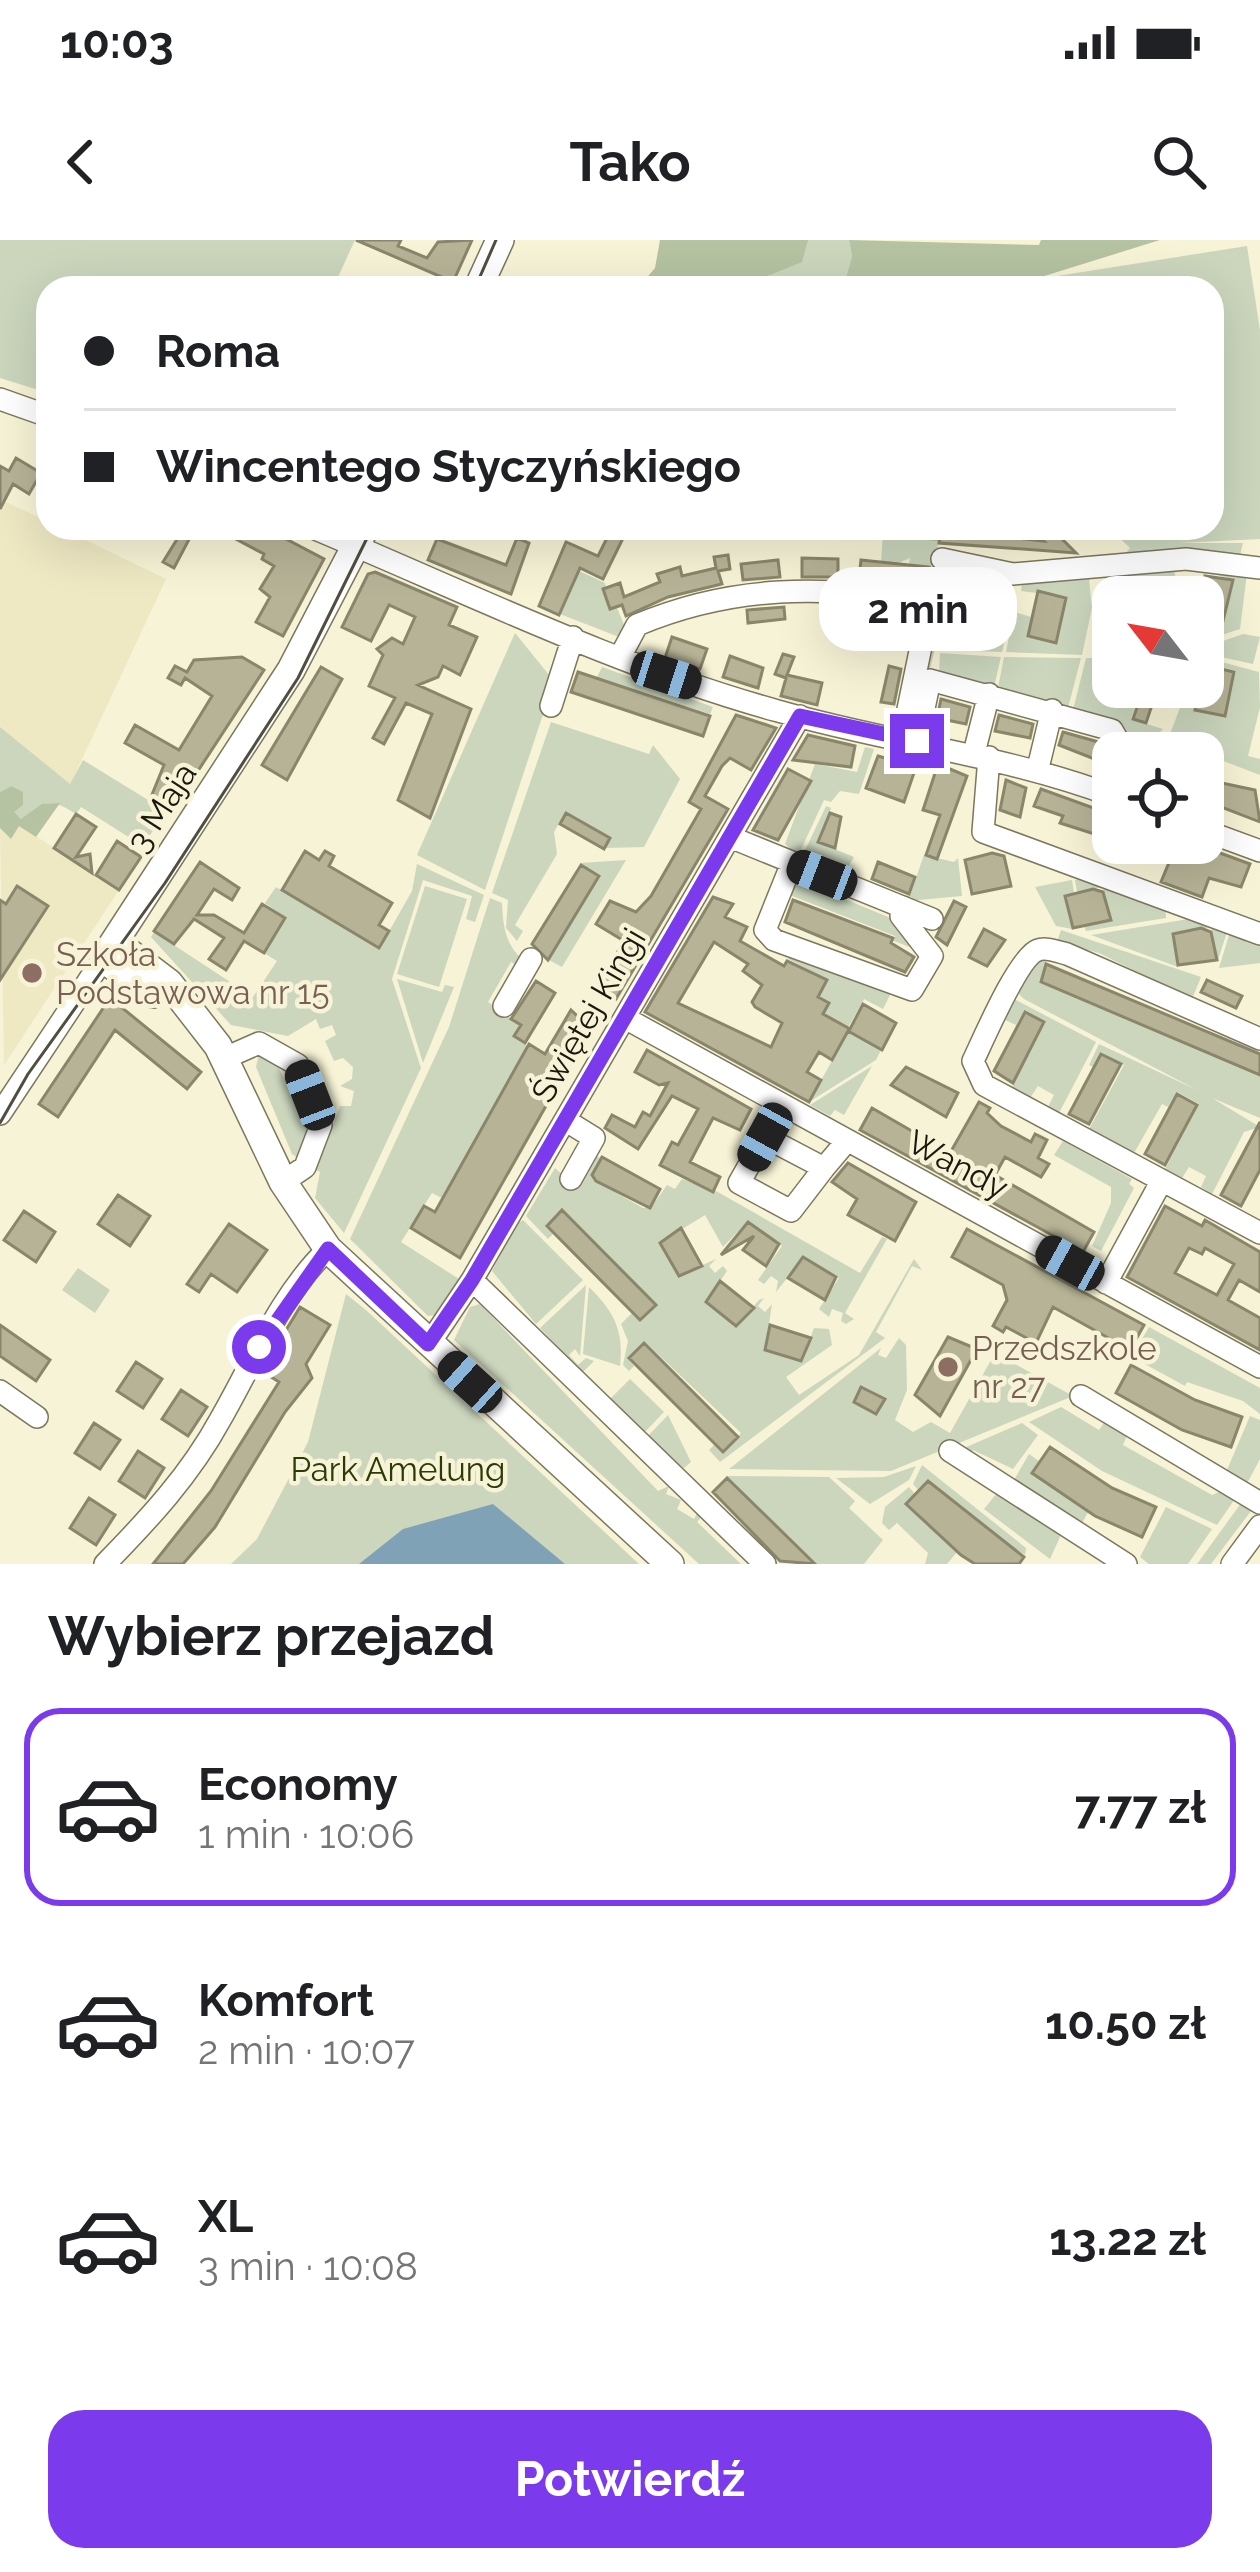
<!DOCTYPE html>
<html lang="pl">
<head>
<meta charset="utf-8">
<style>
  :root { --surface:#fff; --page:#f6f6f6; --text:#202124; --muted:#757577; --line:#e0e0e0; --accent:#7c3aed }
  body { margin:0; font-family:Raleway,sans-serif; background:var(--page); color:var(--text); height:100vh; display:flex; flex-direction:column; font-size:45px; white-space:nowrap }
  * { box-sizing:border-box; margin:0 }
  p { font-size:39px; color:var(--muted) }
  .icon { flex:none; width:66px; height:66px; fill:none; stroke:currentColor; stroke-width:2; stroke-linecap:round; stroke-linejoin:round }
  .map { position:relative; height:1324px; overflow:hidden }
  .panel { display:flex; flex-direction:column; background:var(--surface); flex:1 }
  .panel>* { flex:none }
  .top-card { position:absolute; left:36px; top:36px; width:1188px; height:264px; border-radius:36px; box-shadow:0 12px 48px #0002; display:grid; align-content:center; height:264px; padding:0 48px; background:var(--surface) }
  .needle { width:78px; rotate:301deg }
  .controls { position:absolute; left:1092px; top:336px; display:grid; gap:24px }
  .controls a { display:grid; place-items:center; width:132px; height:132px; border-radius:24px; background:var(--surface); box-shadow:0 12px 48px #0002; font-size:60px }
  .end { position:absolute; width:54px; height:54px; margin:-27px; border:15px solid #7c3aed; background:#fff; box-shadow:0 0 0 6px #fff }
  .from { border-radius:50% }
  .bubble { position:absolute; height:84px; border-radius:36px; background:var(--surface); box-shadow:0 12px 48px #0002; font-size:39px; font-weight:700; line-height:84px; text-align:center }
  .car { position:absolute; width:36px; height:72px; margin:-36px -18px; border-radius:15px; box-shadow:0 0 9px 3px #0007; background:linear-gradient(#222 24%,#8ab4d8 0 40%,#222 0 76%,#8ab4d8 0 86%,#222 0) }
  .top-card b { display:flex; align-items:center; gap:42px; height:114px; font-size:45px }
  .top-card b+b { border-top:3px solid var(--line) }
  .top-card i { width:30px; height:30px; background:var(--text) }
  ul { padding:0; list-style:none }
  li { display:flex; align-items:center; gap:36px; height:198px; margin:0 24px 18px; padding:0 24px; border:6px solid transparent; border-radius:36px }
  li div { flex:1 }
  li b { display:block; font-size:45px }
  li em { font-style:normal; font-weight:700 }
  li.current { border-color:var(--accent) }
  li>.icon { width:108px; height:108px; stroke-width:1.5 }
  h2 { padding:0 48px; font-size:54px; line-height:144px }
  .primary-button { display:flex; gap:24px; margin-top:auto; padding:24px 48px }
  .primary-button a { flex:1; height:138px; border-radius:36px; background:var(--accent); color:#fff; font-size:48px; font-weight:700; line-height:138px; text-align:center }
  .status { display:flex; justify-content:space-between; align-items:center; height:84px; padding:0 60px; background:var(--surface); direction:ltr }
  .status svg { height:33px; fill:currentColor }
  header { display:flex; justify-content:space-between; align-items:center; height:156px; padding:0 48px; background:var(--surface); font-size:54px; font-weight:700 }
  .map>svg:first-child { display:block }
</style>
</head>
<body>
<div class="status"><b>10:03</b><svg viewBox="0 0 49 12"><path d="M0 12V9h3v3zM5 12V6h3v6zM10 12V3h3v9zM15 12V0h3v12zM26 1h20v11H26zM47 4h2v5h-2z"/></svg></div>
<header><svg class="icon" aria-label="back" viewBox="0 0 24 24"><path d="M15 5l-7 7 7 7"/></svg>Tako<svg class="icon" aria-label="search" viewBox="0 0 24 24"><circle cx="10" cy="10" r="6"/><path d="M15 15l6 6"/></svg></header>
<div class="map">
<svg width="1260" height="1324" viewBox="0 0 1260 1324">
  <rect width="100%" height="100%" fill="#f7f3d6"/>
  <path fill="#eee8c3" d="M0,259L48,282V288H61L166,339L70,545L0,487Z
    M19,585L119,650L4,825L0,588L11,599Z"/>
  <path fill="#cbd6bd" d="M0,0H355L333,48H48V153L0,138Z
    M783,0H849L852,16L843,48H764Z
    M1247,6L1260,90V299L1179,303H1243L1239,320H1120L1130,308L1109,288H1212V48H1039L1038,39Z
    M883,293L938,302L936,328L952,340L916,486L933,372L896,347L898,328L908,329L910,318L896,324L881,322Z
    M1174,327L1177,351L1193,357H1149L1108,346L1104,337Z
    M1195,328L1247,333L1240,389L1203,401V381L1223,384L1234,340Z
    M579,331L605,343L610,369L617,368L625,387L619,397L560,374Z
    M1089,339L1092,368L1082,415L1006,412L1014,372L1031,377L1027,397L1056,403L1067,357L1021,351L1022,342Z
    M957,340L1005,342L1012,367L1002,412L942,410L946,396L976,401L985,356L954,350Z
    M515,393L554,441L485,650L417,615Z
    M1243,394L1260,397L1253,424L1203,413V408Z
    M940,413L1001,417L994,447L939,433Z
    M1004,417L1081,418L1068,468L998,448Z
    M1203,417L1259,432L1260,467L1248,516L1260,519V535L1205,514L1207,506L1170,494L1187,449L1199,450L1195,470L1226,476L1236,431L1203,423Z
    M1086,418H1113V447H1142L1131,479L1163,489L1153,499L1154,513H1120L1123,504L1073,470Z
    M602,427L713,467L710,474L597,437Z
    M551,482L649,514L653,505L680,539L644,607L605,608L610,597L565,573L554,592L557,614L515,685L523,691L517,701L506,688L508,660L492,653Z
    M0,487L70,544L83,520L166,571L143,606L81,567L76,574C44,553 49,569 21,579L13,572L11,546L0,552Z
    M865,507L874,509L859,554L840,551L831,562L824,560L798,616L785,604L815,524L857,532Z
    M826,566L831,568L817,602L854,617L843,635L801,619Z
    M924,615L954,622L958,618L962,656L908,661Z
    M626,620L562,727L549,720L601,635L580,623Z
    M417,624L484,655L475,682L466,679L472,656L423,640L392,739L421,828L344,993L315,958L320,932L315,929L340,866H351L354,851L340,846L352,839L353,827L343,818L334,821L325,801L336,795L332,785L320,789L316,779L288,796L231,785L151,697L154,692L253,757L277,721L264,713L286,678L265,663L276,647L379,709L412,651Z
    M793,638L898,681L927,714L894,701L895,696L787,654Z
    M1086,639L1165,665L1166,678L1086,691L1084,685L1111,681L1103,647L1077,652L1075,640Z
    M1072,640L1074,653L1064,657L1072,689L1056,686L1035,647Z
    M425,646L467,659L439,747L397,734Z
    M490,658L502,663C503,687 506,708 526,722L522,728L511,722L488,762L520,785L513,797L527,806L442,958L432,953L401,1002L459,1039L435,1075L428,1076L350,999L449,787Z
    M1195,678L1228,689L1218,720L1211,687L1172,694L1178,727L1091,695Z
    M1061,690L1201,737L1192,759L1099,713L1057,702Z
    M1240,693L1248,696L1246,702L1257,706L1260,700V723L1219,728L1229,695L1238,698Z
    M793,712L892,751L883,769L864,759L841,800L828,793L835,781L824,774L830,763L819,757L828,740L788,719Z
    M1039,719H1047L1040,743L1260,837V878L1212,858L1260,887L1244,892L1212,954L1201,947L1206,936L1189,927L1182,938L1165,929L1199,864L1177,852L1168,867L1162,864L1134,913L1089,889L1124,825L1101,812L1093,827L1089,825L1099,804L1197,850L1024,759L1017,752Z
    M397,739L442,752L445,745L454,747L423,823Z
    M1014,759L1096,802L1059,873L1048,867L1054,855L1038,846L1030,858L1012,848L1046,781L1024,771L1016,785L1003,779Z
    M848,792L881,810L876,820L809,862Z
    M260,810L276,821L307,889L309,901L299,919L292,914L256,827Z
    M872,826L844,875L835,870L830,876L810,865Z
    M1063,901L1132,939L1129,944L1134,948L1101,1011L1092,1006L1111,963V947L1054,915Z
    M592,913L600,918L591,935L595,941L643,968H651L667,945L675,949L682,939L716,951L860,1033L882,997L887,999L845,1073L854,1079L846,1084L841,1081L843,1073L832,1069L829,1077L819,1069L839,1038L804,1017L776,1052L778,1041L771,1036L764,1044L758,1040L782,1006L748,981L723,1007L705,975L660,1003L678,1036L716,1019L709,1026L715,1033L723,1026L727,1031L706,1062L736,1086L759,1060L764,1058L758,1066L765,1072L772,1064L765,1110L802,1121L814,1088L829,1089L832,1105L786,1137L799,1155L859,1115L914,1019L922,1030L912,1026L876,1092L885,1098L720,1222L709,1210L714,1205L723,1213L741,1193L645,1102L628,1118L634,1126L629,1131L623,1125L628,1101L621,1084L632,1073L640,1081L656,1065L563,970L547,985L553,994L548,999L526,976L555,928L574,945Z
    M523,980L583,1040L536,1084L492,1031L515,985Z
    M78,1028L110,1050L95,1073L62,1050Z
    M586,1045L580,1116L575,1109L569,1115L578,1125L586,1118L594,1121L582,1133L540,1088Z
    M589,1047C614,1072 624,1090 620,1126L583,1114Z
    M346,1054L367,1071L639,1324H231L257,1299L308,1202Z
    M480,1064L658,1251L669,1246L666,1254L681,1260L677,1269L694,1279L699,1270L704,1274L697,1282L741,1324H699L454,1100L470,1067Z
    M1149,1087L1260,1148V1174L1243,1161L1187,1142L1185,1146L1132,1117Z
    M899,1098L906,1105L907,1150L895,1180L913,1192L931,1182L950,1193L995,1113L1073,1156L891,1231L729,1229L881,1108L878,1115L886,1118Z
    M630,1139L664,1172L642,1195L609,1160Z
    M1061,1167L1099,1190L1106,1180L1128,1193L1123,1205L1212,1255L1226,1249L1237,1256L1217,1285L1102,1231L1029,1182Z
    M668,1175L691,1222L684,1228L645,1199Z
    M1250,1176L1260,1180V1219L1244,1249L1224,1237Z
    M1022,1183L1038,1195L1013,1229L973,1210L967,1217L957,1211Z
    M1029,1214L1039,1221L1031,1233L1088,1272L1080,1287L1014,1240Z
    M922,1225L1026,1308L1025,1315L983,1288L929,1240L918,1250L913,1244Z
    M916,1226L909,1240L870,1264L836,1238L884,1237Z
    M726,1236L829,1237L855,1261L849,1268L883,1300L864,1324H817Z
    M909,1247L915,1254L906,1265L957,1312L947,1324H925L928,1313L897,1283L889,1290L882,1283L885,1267Z
    M1001,1248L1064,1288L1050,1319L984,1269Z
    M1244,1259L1251,1271L1211,1324H1197Z
    M1166,1267L1212,1289L1188,1324H1149L1140,1317Z"/>
  <path fill="#b5c3a2" d="M660,0H808L802,22L765,37L764,48H638L655,28Z
    M849,0L1039,5L1041,0H1160L1038,38L1039,48H843L852,16Z
    M853,288H1032L1043,300L942,289L938,302Z
    M11,546L23,552V565L14,572L21,579L42,564L60,563L36,597L19,586L11,599L0,588V552Z"/>
  <path fill="#80a2b6" d="M493,1264L565,1324H359L403,1289Z"/>
  <path fill="#b7b397" stroke="#8a866b" stroke-width="3" fill-rule="evenodd" d="M356,0H401L398,6L427,18L438,2L472,0L453,42Z
    M16,218L41,233L29,254L13,244L0,269V226L9,231Z
    M184,288H195L174,328L163,322Z
    M215,288H265L324,319L283,396L256,382L270,357L260,349L274,326L262,319L264,314Z
    M612,288H628L603,339L580,328L559,375L539,366L566,302L598,316Z
    M1032,288H1051L1076,313L939,303L941,290L1044,301Z
    M517,298L529,303L511,354L428,320L437,299L506,325Z
    M728,315L730,329L718,331L722,344L668,357L626,376L622,365L610,369L603,349L620,343L624,357L660,342L657,334L680,327L682,336L716,328L714,317Z
    M802,318L838,319V337H802Z
    M778,320L780,337L743,340L741,324Z
    M861,320L929,327L926,346L859,338Z
    M375,332L457,367L449,385L477,397L460,435L443,426L438,437L418,445L471,469L430,578L398,560L432,474L406,463L384,504L373,498L395,458L369,446L383,415L377,409L392,398L403,404L415,377L389,365L371,401L342,387L368,334Z
    M1205,336L1233,340L1222,385L1203,380Z
    M956,350L984,356L975,401L946,395Z
    M1038,351L1066,358L1056,403L1028,396Z
    M784,367L785,379L748,383L747,370Z
    M672,397L707,409L700,429L665,418Z
    M783,414L794,417L787,435L822,443L817,465L781,456L786,438L775,434Z
    M730,416L763,428L758,448L723,437Z
    M242,417L264,430L173,569L151,557L164,525L125,503L135,485L179,510L212,456L185,438L181,445L168,438L175,426L187,432L194,420Z
    M1205,425L1234,432L1225,476L1195,470Z
    M889,426L901,429L894,464L881,462Z
    M321,427L342,439L287,540L262,525Z
    M578,432L710,476L703,496L571,452Z
    M1144,447H1158L1146,483L1133,479Z
    M941,459L970,467L966,484L937,478Z
    M736,475L776,488L751,530L730,518L722,526L705,556L728,569L616,759L597,747L624,701L596,684L610,661L636,672L651,656L701,569L689,562Z
    M999,475L1033,484L1030,498L995,491Z
    M1063,492L1102,503V522L1059,505Z
    M808,495L855,506L851,527L793,520Z
    M878,516L916,527L904,562L866,548Z
    M938,524L967,536L937,619L926,615L940,575L923,570Z
    M788,529L811,541L778,600L753,590Z
    M1203,539L1255,550L1260,582L1203,560Z
    M1006,540L1026,548L1020,577L1000,570Z
    M1041,549L1113,575V600L1060,583L1063,576L1034,566Z
    M566,573L610,598L604,609L560,584Z
    M830,573L841,577L835,608L818,602Z
    M76,574L96,587L76,617L90,614L92,633L54,608Z
    M117,601L141,617L119,650L96,635Z
    M1126,603H1193L1250,624L1241,647L1209,638L1202,657L1161,642L1170,620Z
    M305,611L319,620L325,611L334,616L329,626L392,663L379,685L389,691L379,708L282,650Z
    M992,613L1004,616L1011,646L972,654L965,620Z
    M200,622L239,648L232,660L214,649L197,675H214L244,693L262,664L285,678L264,713L244,701L226,730L209,719L224,698L194,679L174,704L154,691Z
    M878,622L915,637L909,654L872,639Z
    M581,625L599,636L548,720L532,704Z
    M17,646L48,666L0,740V660L6,664Z
    M1093,649L1103,652L1111,680L1073,688L1065,656Z
    M713,657L733,664L725,677L747,687L740,701L784,726L787,721L827,740L818,757L829,763L823,774L850,789L863,764L896,783L882,810L848,791L832,820L819,812L807,832L821,840L809,862L645,772ZM714,702L748,724L743,731L762,745L752,762L755,767L782,783L771,807L678,763Z
    M793,660L893,698L891,703L914,717L905,732L785,682Z
    M954,661L966,667L947,705L936,697Z
    M1201,688L1211,692L1217,720L1178,725L1173,694Z
    M984,689L1005,700L987,726L969,717Z
    M1046,724L1260,814V835L1041,742Z
    M1207,740L1242,756L1236,768L1201,752Z
    M536,741L555,753L525,803L514,796L521,785L511,779Z
    M110,758L201,832L187,849L115,790L58,877L39,864Z
    M571,770L590,788L460,1018L411,988L424,966L435,972L529,804L545,814Z
    M1025,772L1044,782L1013,843L994,831Z
    M647,810L751,869L740,890L713,878L690,922L720,937L713,952L660,925L672,902L678,905L698,869L672,856L638,909L605,888L612,875L635,887L643,872L650,876L668,843L659,845L635,832Z
    M1101,814L1121,824L1089,884L1069,874Z
    M906,827L958,853L946,877L891,845Z
    M1177,854L1197,865L1165,925L1145,914Z
    M979,862L990,868L987,873L1001,886L1031,902L1035,894L1047,900L1038,918L1049,924L1041,937L1005,917L995,935L1094,992L1083,1012L860,890L872,868L950,913Z
    M1260,882V930L1241,966L1221,955Z
    M602,917L660,949L650,968L596,941L592,935Z
    M848,923L916,962L895,1001L848,975L857,959L832,942Z
    M118,955L150,976L130,1006L98,984Z
    M1165,966L1202,986L1205,980L1260,1012V1052L1239,1040L1228,1060L1260,1078V1110L1127,1037ZM1189,1008L1202,1014L1205,1008L1234,1024L1217,1055L1175,1033Z
    M562,970L656,1065L640,1080L547,986Z
    M24,971L55,992L36,1022L4,1000Z
    M748,982L779,1004L766,1026L743,1010L754,996L721,1015Z
    M229,984L267,1010L237,1052L211,1034L199,1052L187,1044Z
    M681,988L702,1026L679,1036L660,1003Z
    M967,989L1144,1085L1130,1110L1053,1067L1036,1103L1006,1087L1003,1092L993,1086L1007,1060L1003,1045L952,1017Z
    M803,1017L836,1037L825,1060L788,1038Z
    M720,1041L754,1068L736,1086L706,1062Z
    M300,1067L330,1085L306,1124L312,1138L285,1172L215,1287L183,1324H153L211,1251L279,1142L265,1133L288,1098L283,1095Z
    M0,1085L50,1120L36,1141L0,1116Z
    M770,1085L811,1098L801,1121L765,1110Z
    M948,1097L977,1109L940,1176L915,1155Z
    M644,1103L738,1197L723,1212L629,1118Z
    M136,1122L162,1139L143,1168L117,1151Z
    M1131,1125L1195,1160L1242,1177L1231,1207L1182,1190L1116,1153Z
    M861,1147L885,1159L876,1174L854,1162Z
    M181,1150L207,1167L188,1196L162,1179Z
    M94,1183L120,1200L100,1229L75,1213Z
    M1050,1207L1112,1248L1156,1267L1142,1297L1095,1276L1032,1233Z
    M138,1211L164,1228L145,1258L119,1241Z
    M727,1238L765,1275L815,1324L780,1321L713,1252Z
    M928,1241L1024,1317L1019,1324H975L961,1315L906,1264Z
    M89,1258L115,1275L96,1305L70,1288Z"/>
  <g fill="none" stroke-linecap="round" stroke-linejoin="round">
    <defs>
      <path id="minor" d="M0,159L48,176
        M313,288C466,352 618,427 778,471C890,503 1004,515 1113,556
        M942,319L1013,334L1186,319L1260,328
        M620,417L637,385C734,344 824,346 926,361L929,368L902,498
        M551,466L573,397
        M917,501L930,440L1112,490L1119,502L1114,513
        M974,513L989,454
        M989,517L983,592L1260,694
        M1038,528L1052,470
        M1203,590L1260,611
        M730,597L932,679
        M792,623L765,690L774,700L912,750L932,716L901,676L903,667
        M504,766L531,719
        M625,778L1260,1127
        M1260,799L1067,714C1059,712 1046,707 1038,710C1019,716 983,800 973,821L984,845L1260,993
        M225,818L259,803L298,825L321,885L305,927L283,942
        M0,874L103,719
        M565,880L594,898L571,939
        M824,928L791,971L739,943L765,897L824,928L846,902
        M472,1040L765,1324
        M1106,1043L1161,942
        M429,1104L472,1040L800,476
        M0,1151L37,1177
        M1081,1156L1260,1263
        M950,1211L1126,1324
        M105,1324C149,1279 190,1235 220,1180C253,1123 280,1055 328,1009
        M1232,1324L1260,1286"/>
      <path id="major" d="M478,48L500,0
        M115,702L169,743L218,806L283,942L328,1009L670,1324
        M153,754L103,719L291,430L365,288"/>
    </defs>
    <use href="#minor" stroke="#7c775d" stroke-width="24"/>
    <use href="#major" stroke="#7c775d" stroke-width="30"/>
    <use href="#minor" stroke="#fff" stroke-width="21"/>
    <use href="#major" stroke="#fff" stroke-width="27"/>
    <path stroke="#504e3f" stroke-width="3" d="M475,48L496,0
      M0,883L28,834L165,643L298,438L372,288"/>
  </g>
  <g fill="none" stroke-linecap="round" stroke-linejoin="round">
    <path stroke="#7c3aed" stroke-width="15" d="M259,1107L328,1009L428,1104L472,1040L800,476L917,501"/>
  </g>
  <g fill="#8d6e63" stroke="#f7f3d6" stroke-width="4.5">
    <circle cx="32" cy="733" r="12"/>
    <circle cx="948" cy="1127" r="12"/>
  </g>
  <g text-anchor="middle" stroke-width="9" stroke-linejoin="round" paint-order="stroke">
    <g font-size="33" fill="#1a180e" stroke="#f7f3d6">
      <text transform="translate(161 567) rotate(-57)" y="12">3 Maja</text>
      <text transform="translate(588 775) rotate(-60)" y="12">Świętej Kingi</text>
      <text transform="translate(958 924) rotate(28)" y="12">Wandy</text>
    </g>
    <g font-size="33" fill="#785e54" stroke="#f7f3d6" text-anchor="start">
      <text x="56" y="726">Szkoła<tspan x="56" dy="38">Podstawowa nr 15</tspan></text>
      <text x="972" y="1120">Przedszkole<tspan x="972" dy="38">nr 27</tspan></text>
    </g>
    <g font-size="33" fill="#2b3b06" stroke="#f7f3d6">
      <text x="398" y="1241">Park Amelung</text>
    </g>
  </g>
</svg>
<div class="controls">
<a><svg class="needle" viewBox="-14 -14 28 28"><path d="M0-13l5 13h-10z" fill="#e53935"/><path d="M0 13l5-13h-10z" fill="#757577"/></svg></a>
<a><svg class="icon" aria-label="locate" viewBox="0 0 24 24"><circle cx="12" cy="12" r="6"/><path d="M12 2v4M12 18v4M2 12h4M18 12h4"/></svg></a>
</div>
<i class="end from" style="left:259px;top:1107px"></i>
<i class="end" style="left:917px;top:501px"></i>
<div class="bubble" style="left:819px;top:327px;width:198px">2 min</div>
<i class="car" style="left:666px;top:435px;rotate:108deg"></i>
<i class="car" style="left:822px;top:635px;rotate:291deg"></i>
<i class="car" style="left:310px;top:855px;rotate:339deg"></i>
<i class="car" style="left:765px;top:897px;rotate:209deg"></i>
<i class="car" style="left:1070px;top:1023px;rotate:299deg"></i>
<i class="car" style="left:470px;top:1142px;rotate:312deg"></i>
<div class="top-card">
<b><i class="from"></i>Roma</b>
<b><i></i>Wincentego Styczyńskiego</b>
</div>
</div>
<section class="panel">
<h2>Wybierz przejazd</h2>
<ul>
<li class="current"><svg class="icon" aria-label="car" viewBox="0 0 24 24"><path d="M5 17H2v-5l4-1 3-4h7l3 4 3 1v5h-3M9 17h6M6 11h13"/><circle cx="7" cy="17" r="2"/><circle cx="17" cy="17" r="2"/></svg><div><b>Economy</b><p>1 min · 10:06</p></div><em>7.77 zł</em></li>
<li><svg class="icon" aria-label="car" viewBox="0 0 24 24"><path d="M5 17H2v-5l4-1 3-4h7l3 4 3 1v5h-3M9 17h6M6 11h13"/><circle cx="7" cy="17" r="2"/><circle cx="17" cy="17" r="2"/></svg><div><b>Komfort</b><p>2 min · 10:07</p></div><em>10.50 zł</em></li>
<li><svg class="icon" aria-label="car" viewBox="0 0 24 24"><path d="M5 17H2v-5l4-1 3-4h7l3 4 3 1v5h-3M9 17h6M6 11h13"/><circle cx="7" cy="17" r="2"/><circle cx="17" cy="17" r="2"/></svg><div><b>XL</b><p>3 min · 10:08</p></div><em>13.22 zł</em></li>
</ul>
<div class="primary-button"><a>Potwierdź</a></div>
</section>
</body>
</html>
